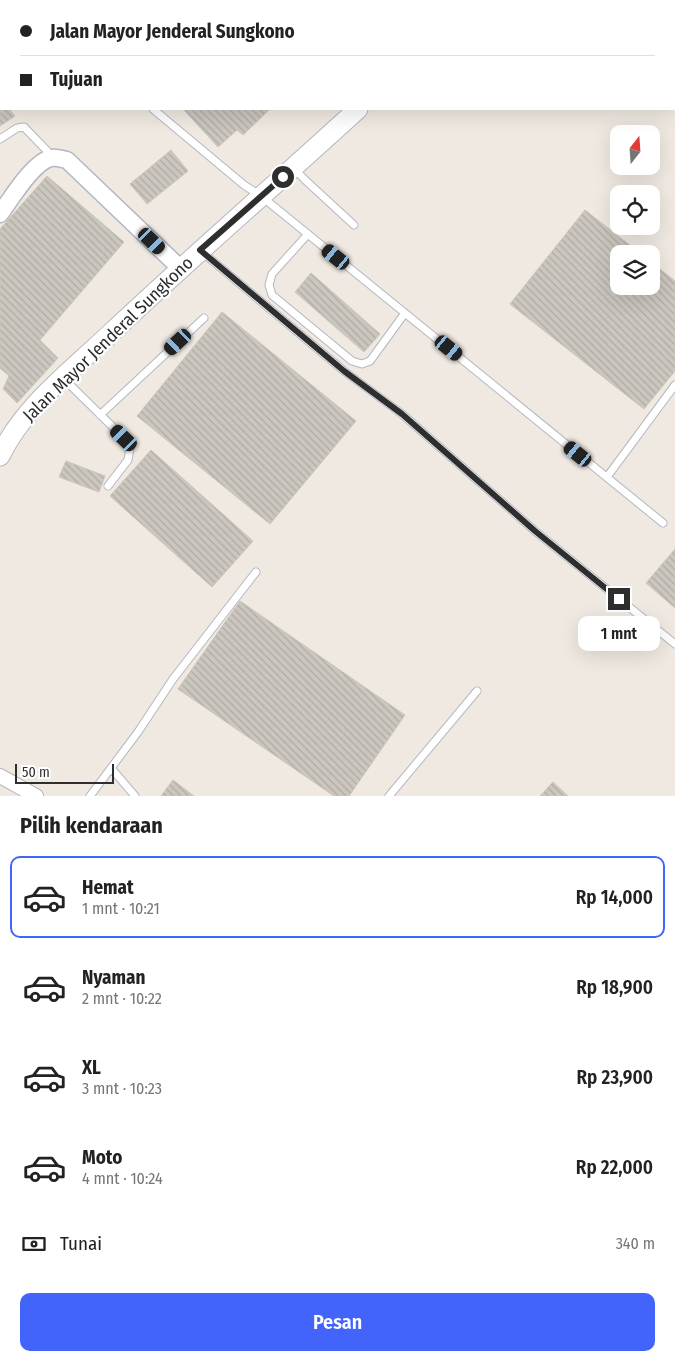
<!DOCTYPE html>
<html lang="id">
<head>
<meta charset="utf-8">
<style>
  :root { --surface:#fff; --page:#f2f2f2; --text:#222; --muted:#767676; --line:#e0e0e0; --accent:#4264fb }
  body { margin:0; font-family:"Fira Sans Condensed",sans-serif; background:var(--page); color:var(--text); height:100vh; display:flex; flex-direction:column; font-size:19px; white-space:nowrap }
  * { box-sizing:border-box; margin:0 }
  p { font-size:16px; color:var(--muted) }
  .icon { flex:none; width:28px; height:28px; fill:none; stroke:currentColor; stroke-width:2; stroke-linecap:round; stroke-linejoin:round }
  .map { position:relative; height:796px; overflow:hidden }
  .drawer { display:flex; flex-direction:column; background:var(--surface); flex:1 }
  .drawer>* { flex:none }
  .hud { position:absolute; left:0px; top:0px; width:675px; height:110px; box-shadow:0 5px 20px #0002; display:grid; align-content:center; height:110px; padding:0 20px; background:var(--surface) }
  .needle { width:32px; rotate:17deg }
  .tools { position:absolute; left:610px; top:125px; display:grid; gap:10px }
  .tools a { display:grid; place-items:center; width:50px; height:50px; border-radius:10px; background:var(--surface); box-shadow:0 5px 20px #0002; font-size:25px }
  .scale { position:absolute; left:15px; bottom:12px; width:99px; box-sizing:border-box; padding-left:5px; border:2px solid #2e2e2e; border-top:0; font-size:14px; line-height:18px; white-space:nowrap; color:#2e2e2e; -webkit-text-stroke:4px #fff; paint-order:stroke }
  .end { position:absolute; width:22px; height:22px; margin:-11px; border:6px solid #2e2e2e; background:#fff; box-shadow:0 0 0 2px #fff }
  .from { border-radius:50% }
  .bubble { position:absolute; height:35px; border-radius:10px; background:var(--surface); box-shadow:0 5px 20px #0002; font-size:16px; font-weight:600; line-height:35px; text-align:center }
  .car { position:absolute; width:15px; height:30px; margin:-15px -8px; border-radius:6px; box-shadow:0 0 4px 1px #0007; background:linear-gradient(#222 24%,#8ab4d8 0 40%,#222 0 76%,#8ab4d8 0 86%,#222 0) }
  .hud b { display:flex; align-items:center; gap:18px; height:48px; font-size:19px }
  .hud b+b { border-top:1px solid var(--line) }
  .hud i { width:12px; height:12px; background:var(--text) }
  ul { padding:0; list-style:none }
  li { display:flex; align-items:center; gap:15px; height:82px; margin:0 10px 8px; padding:0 10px; border:2px solid transparent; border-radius:10px }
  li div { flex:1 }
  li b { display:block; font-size:19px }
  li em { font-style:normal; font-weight:600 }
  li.selected { border-color:var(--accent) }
  li>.icon { width:45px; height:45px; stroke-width:1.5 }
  h2 { padding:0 20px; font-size:22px; line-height:60px }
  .pay { display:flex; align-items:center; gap:12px; height:55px; padding:0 20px; font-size:19px }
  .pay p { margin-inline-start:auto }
  .action { display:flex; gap:10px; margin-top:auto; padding:10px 20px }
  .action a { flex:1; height:58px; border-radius:10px; background:var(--accent); color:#fff; font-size:20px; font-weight:600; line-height:58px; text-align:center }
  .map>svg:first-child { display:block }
</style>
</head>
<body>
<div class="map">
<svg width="675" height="796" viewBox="0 0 675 796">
  <defs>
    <pattern id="building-back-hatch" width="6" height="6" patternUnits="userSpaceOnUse" patternTransform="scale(1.25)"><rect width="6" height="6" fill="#cbc7bf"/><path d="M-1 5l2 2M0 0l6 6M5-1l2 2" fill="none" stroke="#afaba4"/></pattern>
  </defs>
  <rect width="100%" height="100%" fill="#efe9e1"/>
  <path fill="url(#building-back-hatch)" stroke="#cbc5ba" d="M0,109H9L15,116L0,126Z
    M183,109H270L243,135L237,130L218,147Z
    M171,150L188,171L147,204L130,184Z
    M47,176L124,242L40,340L58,358L17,403L3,389L9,376L0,368V229Z
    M585,210L641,254H619V286H651V262L675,281V371L644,409L510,304Z
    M311,273L380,334L364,352L295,292Z
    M222,312L356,421L270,524L137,416Z
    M151,450L253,541L212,587L110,496Z
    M66,461L105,476L99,492L59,477Z
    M675,549V608L646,583Z
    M240,601L405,715L349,796H334L178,689Z
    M173,780L194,796H161Z
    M553,782L568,796H540Z"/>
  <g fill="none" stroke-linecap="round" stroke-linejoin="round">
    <defs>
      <path id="service" d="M445,0L446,1
        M648,0L649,1
        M674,24H675
        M153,109L244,185L261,196L663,523
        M0,139L17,128L24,127L53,157
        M294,168L304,179L354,225
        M308,234L272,274L269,285L272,295L352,361L362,364L370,361L405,313
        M202,252L344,371L402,414L535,531L675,644
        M64,379L124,438L130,448L128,460L108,486
        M100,415L204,318
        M607,477L675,385
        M111,768L135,796
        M90,796L138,732L173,679L256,572
        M389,796L477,691"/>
      <path id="minor" d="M0,776L36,796"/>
      <path id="tertiary" d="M0,214C11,199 33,162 51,158C56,157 62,159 67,160L180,268"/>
      <path id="secondary" d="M474,1L475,0
        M0,456C24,406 71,371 111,333C192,257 276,184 358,109"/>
    </defs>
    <use href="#service" stroke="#b4b7c1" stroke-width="9"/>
    <use href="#minor" stroke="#b4b7c1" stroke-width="16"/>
    <use href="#tertiary" stroke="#b4b7c1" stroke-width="19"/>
    <use href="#secondary" stroke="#b4b7c1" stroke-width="21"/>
    <use href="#service" stroke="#fff" stroke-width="7"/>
    <use href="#minor" stroke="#fff" stroke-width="14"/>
    <use href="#tertiary" stroke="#fff" stroke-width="16"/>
    <use href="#secondary" stroke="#fff" stroke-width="19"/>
  </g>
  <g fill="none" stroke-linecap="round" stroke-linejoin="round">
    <path stroke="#2e2e2e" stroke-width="6" d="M283,177L200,250L344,371L402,414L535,531L619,599"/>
  </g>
  <g text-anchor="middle" stroke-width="4.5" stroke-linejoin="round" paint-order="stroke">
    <g font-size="18" fill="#2e2e2e" stroke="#fff">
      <text transform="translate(108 339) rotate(-44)" y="6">Jalan Mayor Jenderal Sungkono</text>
    </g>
  </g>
</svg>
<div class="tools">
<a><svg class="needle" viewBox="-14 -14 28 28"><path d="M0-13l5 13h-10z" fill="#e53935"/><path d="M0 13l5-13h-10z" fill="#767676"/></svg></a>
<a><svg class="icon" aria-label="locate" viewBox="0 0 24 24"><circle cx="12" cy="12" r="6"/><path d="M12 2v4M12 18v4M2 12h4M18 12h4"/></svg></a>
<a><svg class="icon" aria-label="layers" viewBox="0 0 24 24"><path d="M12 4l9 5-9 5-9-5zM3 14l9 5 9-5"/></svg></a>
</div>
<div class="scale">50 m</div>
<i class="end from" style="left:283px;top:177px"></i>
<i class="end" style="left:619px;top:599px"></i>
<div class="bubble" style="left:578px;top:616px;width:82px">1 mnt</div>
<i class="car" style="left:152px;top:241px;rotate:134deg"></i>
<i class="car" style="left:336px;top:257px;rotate:309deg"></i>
<i class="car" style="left:178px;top:342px;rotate:227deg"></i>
<i class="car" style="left:449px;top:348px;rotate:129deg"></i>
<i class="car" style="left:124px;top:438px;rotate:314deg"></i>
<i class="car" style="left:578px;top:454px;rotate:309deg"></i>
<div class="hud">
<b><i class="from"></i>Jalan Mayor Jenderal Sungkono</b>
<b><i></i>Tujuan</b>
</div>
</div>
<section class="drawer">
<h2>Pilih kendaraan</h2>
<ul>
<li class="selected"><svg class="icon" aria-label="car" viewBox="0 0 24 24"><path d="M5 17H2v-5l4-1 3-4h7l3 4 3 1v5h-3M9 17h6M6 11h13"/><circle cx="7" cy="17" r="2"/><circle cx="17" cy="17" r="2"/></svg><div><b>Hemat</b><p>1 mnt · 10:21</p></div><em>Rp 14,000</em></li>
<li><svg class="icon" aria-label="car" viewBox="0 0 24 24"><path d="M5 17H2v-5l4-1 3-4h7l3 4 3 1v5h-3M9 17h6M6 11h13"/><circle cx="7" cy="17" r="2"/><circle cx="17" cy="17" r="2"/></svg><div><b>Nyaman</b><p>2 mnt · 10:22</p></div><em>Rp 18,900</em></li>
<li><svg class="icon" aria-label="car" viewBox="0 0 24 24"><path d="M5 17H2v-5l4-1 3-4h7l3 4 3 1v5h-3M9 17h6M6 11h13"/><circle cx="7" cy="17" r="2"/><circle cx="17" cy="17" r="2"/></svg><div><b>XL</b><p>3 mnt · 10:23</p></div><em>Rp 23,900</em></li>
<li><svg class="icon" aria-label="car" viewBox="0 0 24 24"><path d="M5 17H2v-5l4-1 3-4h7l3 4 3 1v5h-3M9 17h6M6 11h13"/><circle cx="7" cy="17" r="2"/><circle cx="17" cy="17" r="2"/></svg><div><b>Moto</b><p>4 mnt · 10:24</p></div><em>Rp 22,000</em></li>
</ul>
<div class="pay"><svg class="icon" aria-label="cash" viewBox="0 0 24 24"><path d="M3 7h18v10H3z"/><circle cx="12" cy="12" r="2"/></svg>Tunai<p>340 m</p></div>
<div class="action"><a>Pesan</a></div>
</section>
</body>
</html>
